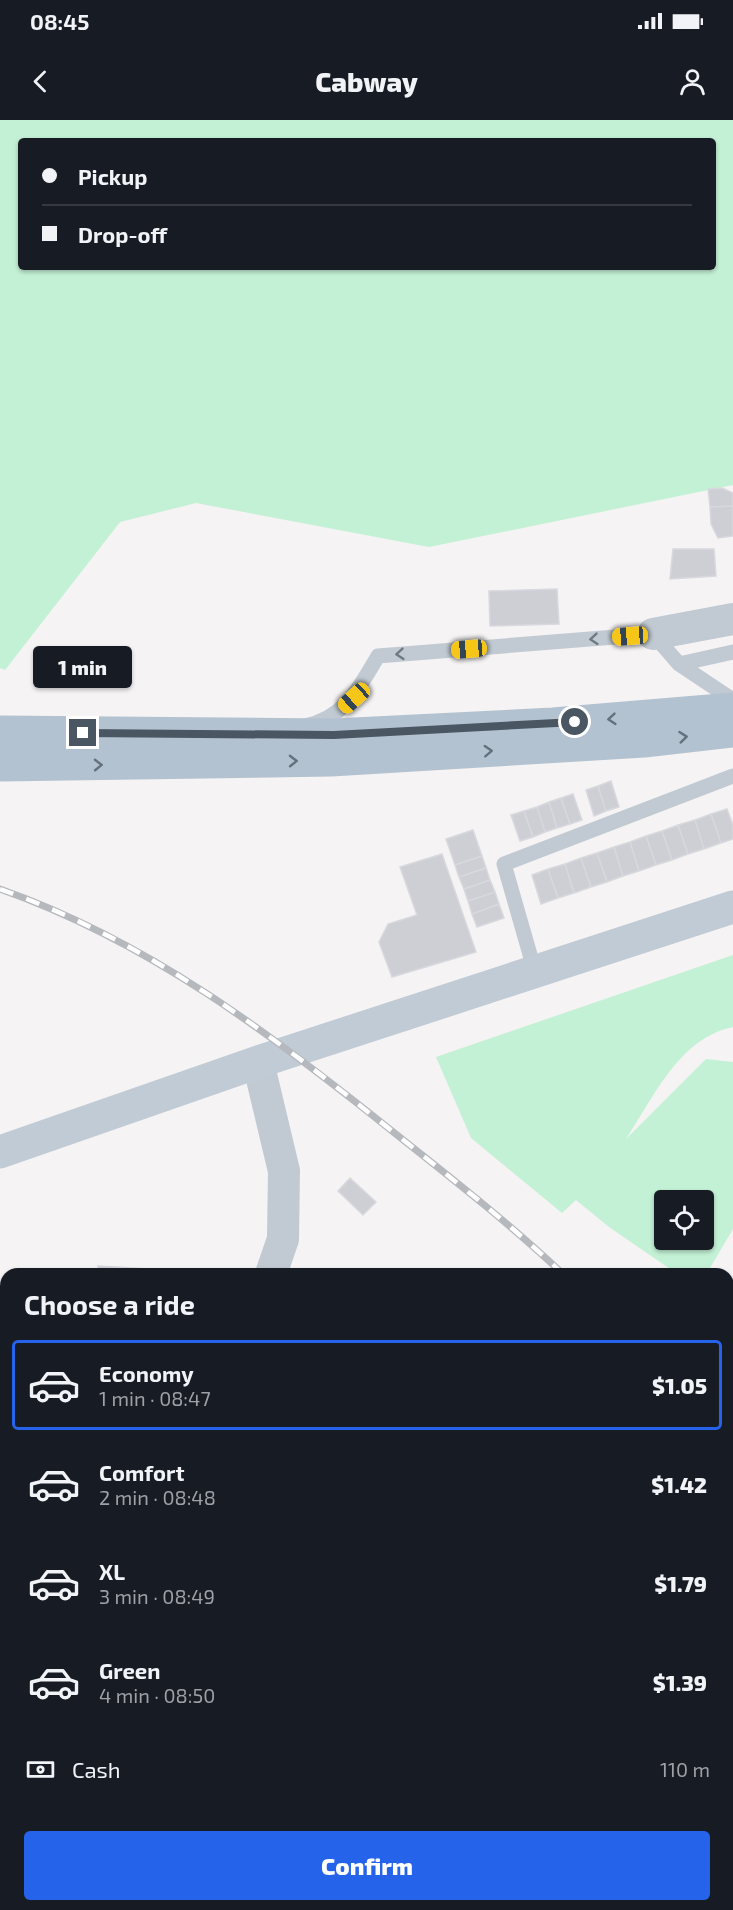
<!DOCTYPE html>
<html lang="en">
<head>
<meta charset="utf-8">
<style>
  :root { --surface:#171b24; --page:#20242c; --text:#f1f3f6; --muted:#9ea1a6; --line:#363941; --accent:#2563eb }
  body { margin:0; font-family:"Exo 2",sans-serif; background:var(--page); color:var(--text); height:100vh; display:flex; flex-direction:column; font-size:22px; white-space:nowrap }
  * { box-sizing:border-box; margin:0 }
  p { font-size:20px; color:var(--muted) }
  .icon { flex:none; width:33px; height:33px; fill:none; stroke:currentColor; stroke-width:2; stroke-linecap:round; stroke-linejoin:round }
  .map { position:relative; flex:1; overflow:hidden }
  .panel { position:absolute; left:0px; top:1148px; width:734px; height:644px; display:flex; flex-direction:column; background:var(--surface); border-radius:18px 18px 0 0; box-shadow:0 2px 4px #0004 }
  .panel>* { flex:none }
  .top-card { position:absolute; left:18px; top:18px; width:698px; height:132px; border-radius:6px; box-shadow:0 2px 4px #0004; display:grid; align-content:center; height:132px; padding:0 24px; background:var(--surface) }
  .buttons { position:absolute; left:654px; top:1070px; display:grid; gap:12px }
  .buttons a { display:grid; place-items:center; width:60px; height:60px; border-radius:6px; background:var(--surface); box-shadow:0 2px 4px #0004; font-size:30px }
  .end { position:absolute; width:27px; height:27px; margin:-14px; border:8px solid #4a5661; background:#fff; box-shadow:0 0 0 3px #fff }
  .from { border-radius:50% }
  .bubble { position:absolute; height:42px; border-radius:6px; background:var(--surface); box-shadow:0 2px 4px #0004; font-size:20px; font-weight:800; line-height:42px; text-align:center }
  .car { position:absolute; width:18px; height:36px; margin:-18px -9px; border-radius:8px; box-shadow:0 0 4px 2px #0007; background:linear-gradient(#f5c518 24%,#345 0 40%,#f5c518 0 76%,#345 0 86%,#f5c518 0) }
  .top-card b { display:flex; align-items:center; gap:21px; height:57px; font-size:22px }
  .top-card b+b { border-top:2px solid var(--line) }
  .top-card i { width:15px; height:15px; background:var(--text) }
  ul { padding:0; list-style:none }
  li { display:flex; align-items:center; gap:18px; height:90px; margin:0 12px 9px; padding:0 12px; border:3px solid transparent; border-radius:6px }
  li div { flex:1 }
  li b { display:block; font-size:22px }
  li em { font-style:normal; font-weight:800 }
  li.on { border-color:var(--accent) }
  li>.icon { width:54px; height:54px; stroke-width:1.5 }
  h2 { padding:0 24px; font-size:27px; line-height:72px }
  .pay { display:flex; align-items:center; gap:15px; height:66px; padding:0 24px; font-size:22px }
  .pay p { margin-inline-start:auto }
  .button { display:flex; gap:12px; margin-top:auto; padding:12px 24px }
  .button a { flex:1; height:69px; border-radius:6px; background:var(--accent); color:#fff; font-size:24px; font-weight:800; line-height:69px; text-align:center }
  .status { display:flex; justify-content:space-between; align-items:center; height:42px; padding:0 30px; background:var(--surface); direction:ltr }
  .status svg { height:16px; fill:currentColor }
  header { display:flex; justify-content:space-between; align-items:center; height:78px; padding:0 24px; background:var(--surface); font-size:27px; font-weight:800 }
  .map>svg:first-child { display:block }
</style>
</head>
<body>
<div class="status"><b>08:45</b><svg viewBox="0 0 49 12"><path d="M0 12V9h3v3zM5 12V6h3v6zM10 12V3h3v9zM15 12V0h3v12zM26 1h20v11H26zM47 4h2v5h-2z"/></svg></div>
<header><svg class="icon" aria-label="back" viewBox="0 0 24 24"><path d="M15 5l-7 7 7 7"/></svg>Cabway<svg class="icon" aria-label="person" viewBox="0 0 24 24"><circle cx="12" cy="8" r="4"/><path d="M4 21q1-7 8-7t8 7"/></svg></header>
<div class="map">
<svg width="733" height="1790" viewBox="0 0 733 1790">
  <rect width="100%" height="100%" fill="#f5f3f3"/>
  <path fill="#c3f1d5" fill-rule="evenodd" d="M0,0H733V365L429,427L196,383L120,402L5,550L0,548ZM21,21H712V147H21Z
    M733,835V907C679,918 654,977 626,1019L706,939L733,942V1109L707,1153H676L609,1107L576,1080L562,1093L471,1018L436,937ZM664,1080H704V1119H664Z
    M0,1532L6,1535V1592L0,1589Z"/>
  <path fill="#cdcfd5" stroke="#d7d9de" stroke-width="1.5" d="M722,368L733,373V386L710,387L708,369Z
    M733,386V416L718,418L711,404L710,387Z
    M673,429H714L716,456L670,459Z
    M557,469L559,504L490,506L489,471Z
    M611,661L619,687L606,691L598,666Z
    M598,666L606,691L594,696L586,670Z
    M573,674L582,700L570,704L561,678Z
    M561,678L570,704L557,708L549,682Z
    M549,682L557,708L545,712L537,687Z
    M537,687L545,712L533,717L524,691Z
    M727,689L733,705V719L721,723L711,694Z
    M524,691L533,717L520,721L511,695Z
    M711,694L721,723L704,729L695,700Z
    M695,700L704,729L688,734L678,705Z
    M678,705L688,734L672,740L662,711Z
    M473,710L482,736L455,745L446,719Z
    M662,711L672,740L656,745L646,716Z
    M646,716L656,745L639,751L630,722Z
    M630,722L639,751L623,756L614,727Z
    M614,727L623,756L607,762L597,733Z
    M597,733L607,762L591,767L581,738Z
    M442,734L476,832L392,857L379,822L388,804L417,795L400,747Z
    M482,736L486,748L459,757L455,745Z
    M581,738L591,767L574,773L565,744Z
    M565,744L574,773L558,778L548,749Z
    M486,748L490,760L464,769L459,757Z
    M548,749L558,778L541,784L532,755Z
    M490,760L495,772L468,781L464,769Z
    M495,772L499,784L472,794L468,781Z
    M499,784L504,798L477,807L472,794Z
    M350,1058L376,1082L363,1095L338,1071Z
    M98,1146L148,1149L147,1154H98Z
    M263,1785H281L277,1790H270Z
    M352,1785H399L396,1790H348Z
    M526,1785H605V1786L602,1790H534Z"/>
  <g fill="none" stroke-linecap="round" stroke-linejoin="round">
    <path stroke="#c1cad2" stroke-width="15" d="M679,544L733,532
      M305,606C345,598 359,568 378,536L653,514L679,544L733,580
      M535,852L504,744L733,656"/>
    <path stroke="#c1cad2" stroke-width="32" d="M653,514L733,499
      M258,942L284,1051L283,1119L271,1154
      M0,1295L6,1293
      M0,1653L6,1656
      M0,1755L6,1744
      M204,1785L211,1790"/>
    <path stroke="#c1cbd6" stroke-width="33" d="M0,1032L258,942L733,787"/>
    <path stroke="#b3c2d1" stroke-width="33" d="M0,612L334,615L553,604L733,589
      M0,645L331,640L644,621L733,611"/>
    <defs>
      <path id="rail" d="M0,769C148,821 271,914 392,1011C450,1057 509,1103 563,1154
        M728,1341L733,1349"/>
    </defs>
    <use href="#rail" stroke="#b5b8bd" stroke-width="7"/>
    <use href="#rail" stroke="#fff" stroke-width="4.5" stroke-dasharray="14" stroke-linecap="butt"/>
  </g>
  <defs><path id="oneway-chevron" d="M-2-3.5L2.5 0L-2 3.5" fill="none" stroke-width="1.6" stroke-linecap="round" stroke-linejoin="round" transform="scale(1.5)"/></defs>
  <g stroke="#6e7983">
    <use href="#oneway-chevron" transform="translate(594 519) rotate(175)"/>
    <use href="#oneway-chevron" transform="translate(400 534) rotate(175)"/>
  </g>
  <g stroke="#64717d">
    <use href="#oneway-chevron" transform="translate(612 599) rotate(175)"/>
    <use href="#oneway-chevron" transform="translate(683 617) rotate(-6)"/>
    <use href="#oneway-chevron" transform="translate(488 631) rotate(-3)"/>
    <use href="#oneway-chevron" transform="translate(293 641) rotate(-1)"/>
    <use href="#oneway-chevron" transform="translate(98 645) rotate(-1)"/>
  </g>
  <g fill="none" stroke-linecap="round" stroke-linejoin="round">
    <path stroke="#4a5661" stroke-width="8" d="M83,613L334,615L575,602"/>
  </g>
</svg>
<div class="buttons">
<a><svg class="icon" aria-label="locate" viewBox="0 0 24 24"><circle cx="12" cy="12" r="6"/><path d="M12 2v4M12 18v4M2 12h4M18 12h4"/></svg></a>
</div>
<i class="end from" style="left:575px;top:602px"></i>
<i class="end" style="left:83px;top:613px"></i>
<div class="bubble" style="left:33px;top:526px;width:99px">1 min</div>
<i class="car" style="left:630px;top:516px;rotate:266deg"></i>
<i class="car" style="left:469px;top:529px;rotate:265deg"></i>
<i class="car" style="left:354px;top:578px;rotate:228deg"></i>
<div class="top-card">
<b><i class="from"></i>Pickup</b>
<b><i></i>Drop-off</b>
</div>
<section class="panel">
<h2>Choose a ride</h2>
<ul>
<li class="on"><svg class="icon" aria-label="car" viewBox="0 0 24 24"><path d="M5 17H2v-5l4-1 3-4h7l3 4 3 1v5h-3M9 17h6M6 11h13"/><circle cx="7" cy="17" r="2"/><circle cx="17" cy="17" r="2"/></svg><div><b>Economy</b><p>1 min · 08:47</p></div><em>$1.05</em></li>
<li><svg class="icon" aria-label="car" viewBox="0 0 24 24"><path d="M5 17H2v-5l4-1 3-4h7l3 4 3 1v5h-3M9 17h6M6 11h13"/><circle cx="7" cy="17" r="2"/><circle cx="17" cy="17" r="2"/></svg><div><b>Comfort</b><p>2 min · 08:48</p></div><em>$1.42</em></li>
<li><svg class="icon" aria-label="car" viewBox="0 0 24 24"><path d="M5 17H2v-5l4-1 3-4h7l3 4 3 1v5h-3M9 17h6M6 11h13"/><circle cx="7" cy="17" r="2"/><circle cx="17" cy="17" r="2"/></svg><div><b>XL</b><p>3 min · 08:49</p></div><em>$1.79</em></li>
<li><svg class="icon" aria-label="car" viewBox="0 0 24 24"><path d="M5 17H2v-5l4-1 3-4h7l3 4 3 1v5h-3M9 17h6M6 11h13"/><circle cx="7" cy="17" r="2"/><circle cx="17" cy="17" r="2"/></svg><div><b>Green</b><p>4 min · 08:50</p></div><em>$1.39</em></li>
</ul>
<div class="pay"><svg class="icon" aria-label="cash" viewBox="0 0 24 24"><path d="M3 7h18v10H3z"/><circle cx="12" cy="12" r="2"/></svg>Cash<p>110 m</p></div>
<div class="button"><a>Confirm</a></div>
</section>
</div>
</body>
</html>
